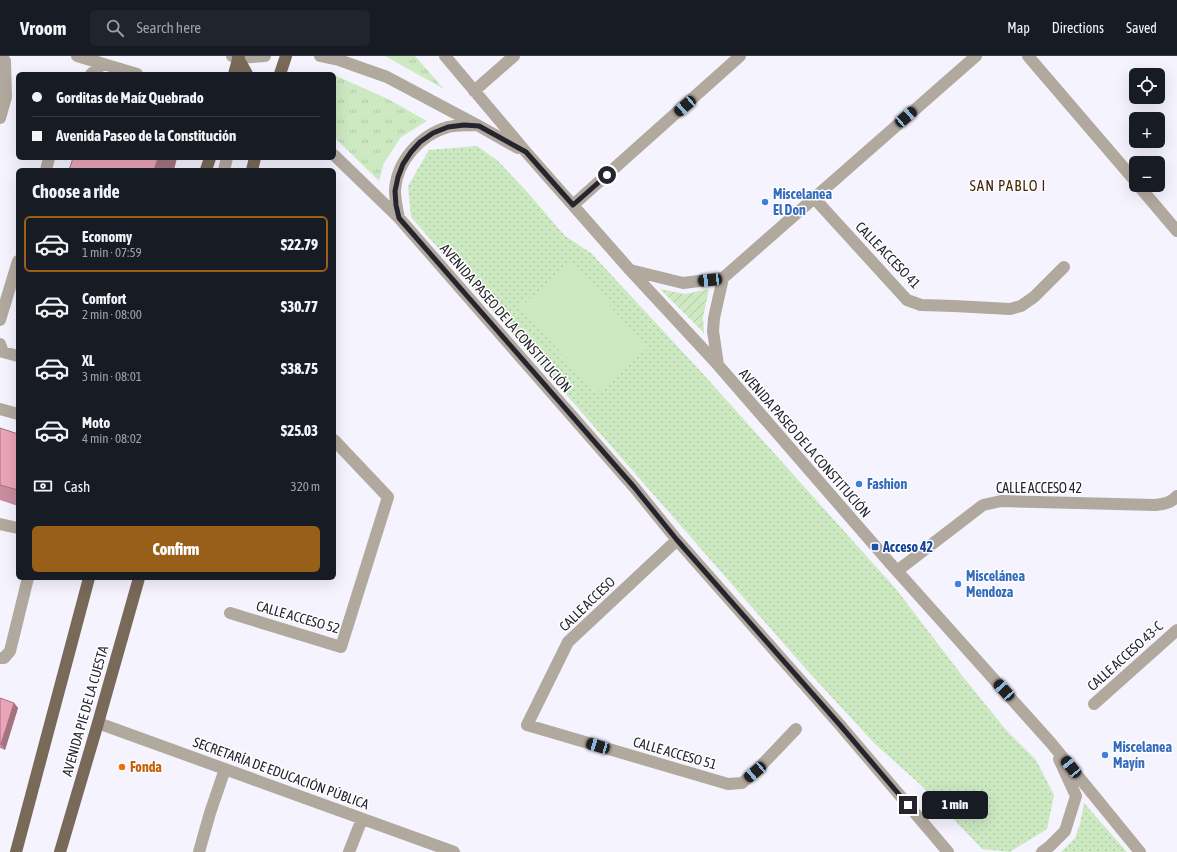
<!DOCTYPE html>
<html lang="en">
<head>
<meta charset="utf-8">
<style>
  :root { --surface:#171b24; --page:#20242c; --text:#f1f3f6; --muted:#9ea1a6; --line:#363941; --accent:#985f1b }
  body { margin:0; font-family:"Asap Condensed",sans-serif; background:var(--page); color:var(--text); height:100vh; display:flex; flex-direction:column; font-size:15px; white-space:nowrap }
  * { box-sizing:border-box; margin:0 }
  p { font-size:13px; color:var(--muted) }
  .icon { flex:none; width:22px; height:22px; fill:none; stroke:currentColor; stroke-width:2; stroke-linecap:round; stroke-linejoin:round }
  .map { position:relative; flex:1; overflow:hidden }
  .details { position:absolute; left:16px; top:112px; width:320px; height:412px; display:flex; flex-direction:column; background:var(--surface); border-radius:6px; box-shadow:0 4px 16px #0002 }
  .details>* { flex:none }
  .top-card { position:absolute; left:16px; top:16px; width:320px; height:88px; border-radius:6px; box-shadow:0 4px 16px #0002; display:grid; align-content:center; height:88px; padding:0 16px; background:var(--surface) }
  .tools { position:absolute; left:1129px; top:12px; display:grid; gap:8px }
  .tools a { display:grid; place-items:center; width:36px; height:36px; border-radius:6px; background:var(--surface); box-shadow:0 4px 16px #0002; font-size:20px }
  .end { position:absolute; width:18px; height:18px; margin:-9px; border:5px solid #26242e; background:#fff; box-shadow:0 0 0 2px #fff }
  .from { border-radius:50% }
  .bubble { position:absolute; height:28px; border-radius:6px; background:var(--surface); box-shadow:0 4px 16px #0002; font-size:13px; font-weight:800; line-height:28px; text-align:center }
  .car { position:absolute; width:12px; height:24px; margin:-12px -6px; border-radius:5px; box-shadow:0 0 3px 1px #0007; background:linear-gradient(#222 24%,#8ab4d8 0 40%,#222 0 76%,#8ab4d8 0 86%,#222 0) }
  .top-card b { display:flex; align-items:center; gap:14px; height:38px; font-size:15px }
  .top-card b+b { border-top:1px solid var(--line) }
  .top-card i { width:10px; height:10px; background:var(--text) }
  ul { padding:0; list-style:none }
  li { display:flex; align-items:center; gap:12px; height:56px; margin:0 8px 6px; padding:0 8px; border:2px solid transparent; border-radius:6px }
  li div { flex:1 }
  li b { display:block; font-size:15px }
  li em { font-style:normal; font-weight:800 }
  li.current { border-color:var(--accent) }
  li>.icon { width:36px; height:36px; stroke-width:1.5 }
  h2 { padding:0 16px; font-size:18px; line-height:48px }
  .pay { display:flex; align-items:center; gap:10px; height:44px; padding:0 16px; font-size:15px }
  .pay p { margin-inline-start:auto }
  .action { display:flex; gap:8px; margin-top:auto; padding:8px 16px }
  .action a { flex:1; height:46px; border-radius:6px; background:var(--accent); color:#fff; font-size:16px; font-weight:800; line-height:46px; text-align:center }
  header { display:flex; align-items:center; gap:24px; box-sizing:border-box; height:56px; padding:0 20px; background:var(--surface); border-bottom:1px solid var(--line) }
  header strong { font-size:19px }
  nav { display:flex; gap:22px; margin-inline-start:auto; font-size:14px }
  .search { width:280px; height:36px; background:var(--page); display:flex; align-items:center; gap:10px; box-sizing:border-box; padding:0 14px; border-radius:6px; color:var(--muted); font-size:15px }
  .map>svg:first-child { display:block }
</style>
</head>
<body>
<header>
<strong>Vroom</strong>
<div class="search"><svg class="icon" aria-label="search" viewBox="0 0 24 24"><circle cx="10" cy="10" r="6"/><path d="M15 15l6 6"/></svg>Search here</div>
<nav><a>Map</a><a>Directions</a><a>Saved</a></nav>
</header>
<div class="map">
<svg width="1177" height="796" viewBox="0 0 1177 796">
  <defs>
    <pattern id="grass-tufts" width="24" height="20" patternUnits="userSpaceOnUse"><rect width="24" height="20" fill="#cce9c2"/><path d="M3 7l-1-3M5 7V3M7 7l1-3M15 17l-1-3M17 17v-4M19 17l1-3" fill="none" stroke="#afc8a7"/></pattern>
    <pattern id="park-dots" width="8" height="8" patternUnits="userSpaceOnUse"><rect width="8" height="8" fill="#cce9c2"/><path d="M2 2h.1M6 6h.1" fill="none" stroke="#afc8a7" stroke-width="1.8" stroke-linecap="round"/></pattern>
    <pattern id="garden-furrows" width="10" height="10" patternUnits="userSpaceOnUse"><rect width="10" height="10" fill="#cce9c2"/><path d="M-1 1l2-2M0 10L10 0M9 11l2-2" fill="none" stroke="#afc8a7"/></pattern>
  </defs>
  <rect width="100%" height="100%" fill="#f5f3fe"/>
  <path fill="url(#grass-tufts)" d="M385,0H415L444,33Z
    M334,19L386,42L427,65L401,81L384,107L379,125L334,81Z"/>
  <path fill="url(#park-dots)" d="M477,90L498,105L528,137L565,180L591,197L704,319L896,533L964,622L1007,675L1036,704L1054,739L1047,773L1010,796L982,793L923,731L875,688L805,612L411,161L408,130L429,94Z
    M1084,747L1127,796H1061L1075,782L1080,768Z"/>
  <path fill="url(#garden-furrows)" d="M660,233L685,238L709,233L703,261L704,277Z"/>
  <path fill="#cce9c2" d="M573,206L647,293L595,337L521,250Z"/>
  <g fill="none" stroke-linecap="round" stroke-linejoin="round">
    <path stroke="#b1a89e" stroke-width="12" d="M77,0L137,18
      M232,0L238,2L265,0
      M320,0L339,4L387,21L479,70L518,92
      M445,0L526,96L630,214L718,309L889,506L1051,687L1140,796
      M1028,0L1136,126
      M91,18L103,8
      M474,35L514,0
      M0,62L6,41L5,5L1,0
      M334,99L399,162L634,431L677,484L840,669L948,796
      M46,114L49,102
      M224,114L227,102
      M1138,129L1177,175
      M814,142L907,244L921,249L954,250L1010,253L1021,250L1034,241L1064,211
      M573,149L740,0
      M399,162C397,153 395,144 395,134C397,105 420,79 448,71C457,69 466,69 476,69
      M630,214L683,227L723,222L976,0
      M0,264L18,205
      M0,288L3,296L18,300
      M718,309L713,275L714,262L723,222
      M0,353L18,358
      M0,468L18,472
      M677,484L568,586L527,669L728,728L742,727L755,716L796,673
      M897,515L983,449L1001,445L1155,449C1164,448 1171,447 1177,440
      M230,557L341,591L388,441L334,384
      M0,602H4L10,595L28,522
      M1094,648L1177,574
      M98,667L454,796
      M199,796L210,757L225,713
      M349,796L362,763
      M1042,796L1050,790L1065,775L1076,740L1059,703"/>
    <path stroke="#786958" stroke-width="12" d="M238,2L247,18
      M234,18L239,0
      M280,18L286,0
      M206,114L210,102
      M252,114L255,102
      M16,796L89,522
      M60,796L98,667L139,522"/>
  </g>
  <path fill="#c98d9f" d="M0,372L18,378V450L0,444Z
    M0,642L14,647L18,652L5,694L0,692Z"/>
  <path fill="#a47382" d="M158,102H177L174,114H154Z
    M14,647L18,652L5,694L1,688Z"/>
  <path fill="#eaa4b9" stroke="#a47382" d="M73,102H158L154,114H69Z
    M0,372L18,378V434L0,429Z
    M0,642L14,647L1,688H0Z"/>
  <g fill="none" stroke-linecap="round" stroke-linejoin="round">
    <path stroke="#26242e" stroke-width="5" d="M607,119L573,149L526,96L479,70L464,69L448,71L433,77L420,86L411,96L403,108L398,121L395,135L396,149L399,162L634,431L677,484L840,669L908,749"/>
  </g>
  <g fill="#3f7fe0" stroke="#fff" stroke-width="1.5">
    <circle cx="765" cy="146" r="4"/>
    <circle cx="859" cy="428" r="4"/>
    <circle cx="958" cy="528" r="4"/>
    <circle cx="1105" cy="699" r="4"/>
  </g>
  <rect fill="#1a4fb4" stroke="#fff" stroke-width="1.5" x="871" y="487" width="8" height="8" rx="2"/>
  <circle fill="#e8710a" stroke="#fff" stroke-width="1.5" cx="122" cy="711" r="4"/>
  <g text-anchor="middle" stroke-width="3" stroke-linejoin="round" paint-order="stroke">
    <g font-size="14" font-weight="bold" fill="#366cbe" stroke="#fff" text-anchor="start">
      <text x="773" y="143">Miscelanea<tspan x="773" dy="16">El Don</tspan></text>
      <text x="867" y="433">Fashion</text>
      <text x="966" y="525">Miscelánea<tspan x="966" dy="16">Mendoza</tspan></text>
      <text x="1113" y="696">Miscelanea<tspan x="1113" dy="16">Mayín</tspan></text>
    </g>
    <g font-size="14" fill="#26242e" stroke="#fff">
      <text transform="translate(888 199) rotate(46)" y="5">CALLE ACCESO 41</text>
      <text transform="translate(506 262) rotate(49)" y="5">AVENIDA PASEO DE LA CONSTITUCIÓN</text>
      <text transform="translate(805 387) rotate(49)" y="5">AVENIDA PASEO DE LA CONSTITUCIÓN</text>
      <text x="1039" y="437">CALLE ACCESO 42</text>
      <text transform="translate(587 548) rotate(-44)" y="5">CALLE ACCESO</text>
      <text transform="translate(298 561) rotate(16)" y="5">CALLE ACCESO 52</text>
      <text transform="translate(1125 600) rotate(-42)" y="5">CALLE ACCESO 43-C</text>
      <text transform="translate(85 655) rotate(-74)" y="5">AVENIDA PIE DE LA CUESTA</text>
      <text transform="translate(675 697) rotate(16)" y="5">CALLE ACCESO 51</text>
      <text transform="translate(281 717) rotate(20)" y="5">SECRETARÍA DE EDUCACIÓN PÚBLICA</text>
    </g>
    <g font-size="14" font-weight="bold" fill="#164399" stroke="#fff" text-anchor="start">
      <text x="883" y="496">Acceso 42</text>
    </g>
    <g font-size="14" font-weight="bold" fill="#c56008" stroke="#fff" text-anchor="start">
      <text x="130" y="716">Fonda</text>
    </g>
    <g font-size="15" letter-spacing="1" fill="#432808" stroke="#fff">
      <text x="1008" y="135">SAN PABLO I</text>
    </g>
  </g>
</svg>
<div class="tools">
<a><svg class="icon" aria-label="locate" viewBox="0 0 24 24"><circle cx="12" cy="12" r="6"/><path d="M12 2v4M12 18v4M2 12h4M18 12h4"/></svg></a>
<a>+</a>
<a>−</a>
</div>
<i class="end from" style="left:607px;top:119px"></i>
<i class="end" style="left:908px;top:749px"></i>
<div class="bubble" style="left:922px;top:735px;width:66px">1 min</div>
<i class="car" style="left:685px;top:50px;rotate:229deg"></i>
<i class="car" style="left:906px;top:61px;rotate:49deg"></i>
<i class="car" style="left:710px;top:224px;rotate:264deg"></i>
<i class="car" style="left:1004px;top:634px;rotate:318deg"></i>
<i class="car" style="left:598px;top:690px;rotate:286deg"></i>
<i class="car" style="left:1071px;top:711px;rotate:321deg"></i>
<i class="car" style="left:755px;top:716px;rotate:230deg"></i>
<div class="top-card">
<b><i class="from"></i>Gorditas de Maíz Quebrado</b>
<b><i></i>Avenida Paseo de la Constitución</b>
</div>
<section class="details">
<h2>Choose a ride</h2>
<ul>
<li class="current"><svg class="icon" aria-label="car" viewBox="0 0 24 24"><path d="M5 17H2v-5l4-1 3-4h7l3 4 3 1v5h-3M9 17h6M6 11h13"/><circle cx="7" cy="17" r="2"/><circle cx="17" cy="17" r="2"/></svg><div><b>Economy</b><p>1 min · 07:59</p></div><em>$22.79</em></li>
<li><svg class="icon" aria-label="car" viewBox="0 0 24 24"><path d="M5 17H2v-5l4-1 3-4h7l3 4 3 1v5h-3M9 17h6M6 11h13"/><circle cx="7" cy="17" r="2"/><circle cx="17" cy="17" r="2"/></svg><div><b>Comfort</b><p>2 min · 08:00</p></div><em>$30.77</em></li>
<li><svg class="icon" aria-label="car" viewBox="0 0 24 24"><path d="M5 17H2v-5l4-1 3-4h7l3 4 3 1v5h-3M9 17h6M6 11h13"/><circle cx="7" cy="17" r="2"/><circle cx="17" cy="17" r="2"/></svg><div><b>XL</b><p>3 min · 08:01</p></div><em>$38.75</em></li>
<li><svg class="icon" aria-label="car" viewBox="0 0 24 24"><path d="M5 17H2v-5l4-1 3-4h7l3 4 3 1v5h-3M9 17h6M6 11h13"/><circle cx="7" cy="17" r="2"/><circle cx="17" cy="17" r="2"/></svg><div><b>Moto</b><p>4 min · 08:02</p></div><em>$25.03</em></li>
</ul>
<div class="pay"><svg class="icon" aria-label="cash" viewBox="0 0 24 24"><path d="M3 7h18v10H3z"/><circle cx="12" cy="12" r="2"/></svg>Cash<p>320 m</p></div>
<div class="action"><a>Confirm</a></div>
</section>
</div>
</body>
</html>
